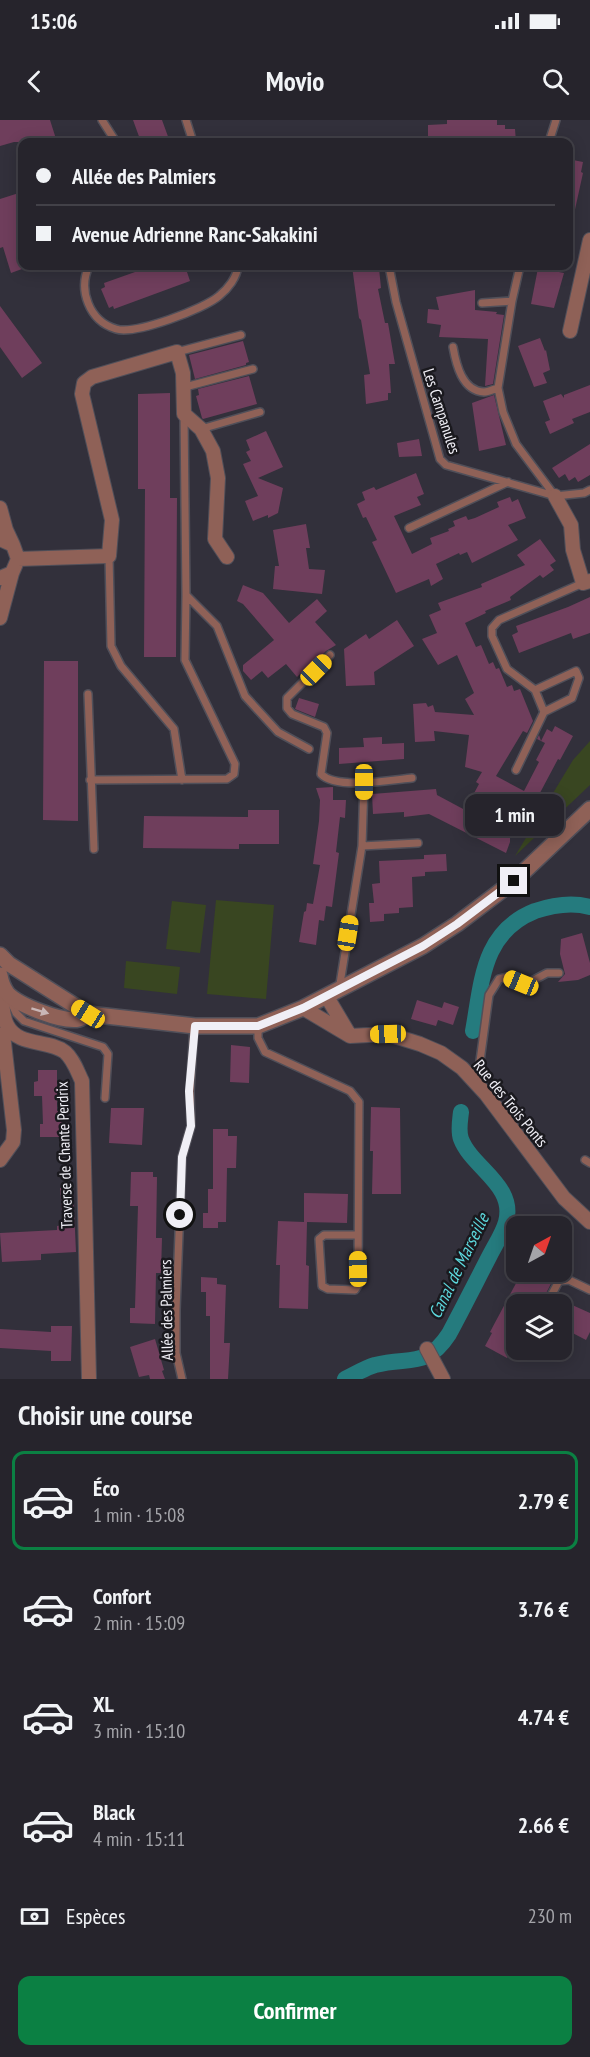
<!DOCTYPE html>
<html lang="fr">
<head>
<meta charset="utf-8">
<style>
  :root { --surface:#26242c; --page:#323038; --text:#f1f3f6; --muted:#a4a4a9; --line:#424148; --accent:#0b8043 }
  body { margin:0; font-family:"PT Sans Narrow",sans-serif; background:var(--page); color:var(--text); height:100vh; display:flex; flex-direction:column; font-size:22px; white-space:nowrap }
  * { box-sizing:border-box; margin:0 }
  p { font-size:20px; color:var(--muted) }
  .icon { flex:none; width:33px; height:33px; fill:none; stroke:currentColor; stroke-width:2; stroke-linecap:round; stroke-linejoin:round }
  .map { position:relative; height:1259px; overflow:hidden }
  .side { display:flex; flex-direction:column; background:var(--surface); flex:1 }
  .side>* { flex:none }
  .hud { position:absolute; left:18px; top:18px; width:555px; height:132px; border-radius:12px; box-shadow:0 3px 15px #0003,0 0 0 2px var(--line); display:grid; align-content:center; height:132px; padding:0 18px; background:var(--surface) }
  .needle { width:39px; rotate:40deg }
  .tools { position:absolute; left:506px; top:1096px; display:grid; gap:12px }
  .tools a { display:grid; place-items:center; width:66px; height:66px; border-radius:12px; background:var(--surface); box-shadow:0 3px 15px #0003,0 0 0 2px var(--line); font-size:30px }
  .end { position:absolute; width:27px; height:27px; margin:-14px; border:8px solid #f0eff6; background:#111; box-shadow:0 0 0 3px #111 }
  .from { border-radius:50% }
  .bubble { position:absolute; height:42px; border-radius:12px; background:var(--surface); box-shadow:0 3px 15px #0003,0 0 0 2px var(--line); font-size:20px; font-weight:700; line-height:42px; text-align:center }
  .car { position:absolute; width:18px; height:36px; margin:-18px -9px; border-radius:8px; box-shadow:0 0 4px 2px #0007; background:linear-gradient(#f5c518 24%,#345 0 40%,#f5c518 0 76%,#345 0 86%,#f5c518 0) }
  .hud b { display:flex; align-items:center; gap:21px; height:57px; font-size:22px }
  .hud b+b { border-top:2px solid var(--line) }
  .hud i { width:15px; height:15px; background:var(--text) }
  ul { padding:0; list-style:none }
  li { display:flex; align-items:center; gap:18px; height:99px; margin:0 12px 9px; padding:0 6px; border:3px solid transparent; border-radius:12px }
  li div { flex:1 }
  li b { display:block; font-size:22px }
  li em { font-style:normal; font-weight:700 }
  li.current { border-color:var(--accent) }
  li>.icon { width:54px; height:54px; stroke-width:1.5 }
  h2 { padding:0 18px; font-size:27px; line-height:72px }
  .pay { display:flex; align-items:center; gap:15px; height:66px; padding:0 18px; font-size:22px }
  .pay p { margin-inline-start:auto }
  .action { display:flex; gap:12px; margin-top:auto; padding:12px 18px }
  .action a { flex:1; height:69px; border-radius:12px; background:var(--accent); color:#fff; font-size:24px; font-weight:700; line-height:69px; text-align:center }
  .status { display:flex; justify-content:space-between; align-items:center; height:42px; padding:0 30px; background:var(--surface); direction:ltr }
  .status svg { height:16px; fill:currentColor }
  header { display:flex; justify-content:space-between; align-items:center; height:78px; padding:0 18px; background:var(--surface); font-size:27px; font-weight:700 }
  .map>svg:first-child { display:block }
</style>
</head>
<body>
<div class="status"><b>15:06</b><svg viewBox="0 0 49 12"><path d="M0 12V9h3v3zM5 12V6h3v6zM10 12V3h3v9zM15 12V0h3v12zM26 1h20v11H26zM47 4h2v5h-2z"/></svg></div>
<header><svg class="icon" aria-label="back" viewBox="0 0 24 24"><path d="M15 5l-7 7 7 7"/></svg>Movio<svg class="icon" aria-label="search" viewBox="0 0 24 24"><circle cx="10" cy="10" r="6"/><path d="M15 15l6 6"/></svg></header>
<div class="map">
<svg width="590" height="1259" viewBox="0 0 590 1259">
  <rect width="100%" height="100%" fill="#32303b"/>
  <path fill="#394621" d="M590,621V665L515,736L573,640Z
    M216,780L274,785L266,879L207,874Z
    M172,781L206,785L200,833L166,829Z
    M126,841L180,847L177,874L124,868Z"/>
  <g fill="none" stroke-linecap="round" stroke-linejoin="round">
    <path stroke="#257b7e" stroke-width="16" d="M473,911C482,862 482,812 535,791C553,785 572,782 590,787
      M345,1259C355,1254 365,1248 375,1245C410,1236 426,1249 449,1214C463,1188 476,1162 490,1135C495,1125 503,1113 506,1102C516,1065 472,1048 461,1019C458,1011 460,1001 461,992"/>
  </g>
  <path fill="#6f3e5c" d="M0,0H50L57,22H14L0,26Z
    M133,0H162L170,22H141Z
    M447,0H497V5H505V9H515L516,22H428V5L447,4Z
    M568,39L583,42L581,52L583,53L574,94H568Z
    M22,72V149L11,153L3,127L0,128V79Z
    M152,146H185L190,161L114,189L113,186L109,188L101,169L105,167L104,163Z
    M352,146H372L373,149L379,148L381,168L378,169L385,203H388L395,244H389L391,273H388V280L366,284L364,255L370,254L361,200L359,198Z
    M538,148L564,153L554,188L531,184Z
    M475,170V190L497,192L496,194L504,195L493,264L485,266L488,219L439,217L441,205L427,203L428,189L439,190L436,177Z
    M0,186L42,243L22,258L0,227Z
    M540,218L545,231L546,230L550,250L543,253L547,263L534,267L518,226Z
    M243,221L249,242L246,243V245L195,259L189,235Z
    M249,256L257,284L203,299L202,298L196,276L199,275L198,269Z
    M590,265V292L572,299L574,303L550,314L545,302L550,300L543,281L561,274L564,278V275Z
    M170,273V378H177L176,537H144L145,369H138V274Z
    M494,275L506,325L479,331L472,283Z
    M266,311L283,347L258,358L283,368L278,393L268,398V395L253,401L245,381L258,376L243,344L251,341L246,332L250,330L246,320Z
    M419,319L422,336L399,337L397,323Z
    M590,324V355L578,362L575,357L569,361L565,354L559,358L552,348Z
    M416,353L424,374L417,377L421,385L394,396L412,434L432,424L430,418L449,411L448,409L455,406L453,401L466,396L468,400L475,398L499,387L497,382L510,377L512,382L518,379L526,398L508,405L518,420L472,443L467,432L460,435L459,433L436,444L443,459L431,466L429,459L396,473L372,422L377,420L366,397L363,398L357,384L365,380L362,372L374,367L376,370Z
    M306,404L310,428H306L309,449L325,450L322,474L273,469L275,446H279L273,410Z
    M540,419L556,441L550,445L554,450L543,458L540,455L510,477L511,480L485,491L486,493L465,503L476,527L481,525L489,544L493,542L496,549L499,548L507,567L512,565L514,571L520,569L533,601L527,613L523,611L496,656L524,671L539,642L536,640L545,623L537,619L539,615L541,621L547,609L552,612L555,606L573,616L560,640L558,639L533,686L523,678L506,713L510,715V722L506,733L429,694L404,697V692L373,694L372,674L436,669L437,675L465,690L479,664L476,662L482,652L465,647L469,615L434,611L435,621L415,622L413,584L426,583L428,587L433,585L435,592L474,595L465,579L474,573L457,535L438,545L422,519L437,513L429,495L441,490L438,483L482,467L481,464L525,445L517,435Z
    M243,465L263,473L289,503L317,479L327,491L315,502L336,525L326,531L315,543L313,541L297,557L286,544L268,558L262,551L251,560L243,551V545L274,520L243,484L237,481Z
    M590,477V513L573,519L571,513L519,533L512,515L518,512L516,506L568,487Z
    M397,500L414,526L374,552L375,565L346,566L344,529L366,514L369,519Z
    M44,541H78V701L43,700Z
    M299,578L319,584L315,597L295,589Z
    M382,617V624L404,623V639L339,644V628L364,627L363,618Z
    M333,667V680H346L345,698L340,697L336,732L339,733L332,787L326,786L324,801L319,800L316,825L299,822L304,792L306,791L307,783L313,784L320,745L313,744L319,701L320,680L316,668Z
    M248,690H279V724H239V729L143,728L144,696L248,697Z
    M446,734L447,751L425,752V756L412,757L413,787L399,788V793L384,794V801L370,802L369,783H374L372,764L380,763L379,741L424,739V735Z
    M582,813L590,843V855L578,860L558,862L565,854L560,834L561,819Z
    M417,880L442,888L444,882L459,887L453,905L438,900L436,906L411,899Z
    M231,925L250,927L249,963L230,962Z
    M38,950H57V991H61L62,1017H40V1004H43L42,976H34V962L38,961Z
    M371,987L400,988L401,1074H372L373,1031H370Z
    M111,988H144L142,1025L109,1023Z
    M213,1009H228V1016H237L236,1048H227L226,1102H218V1108H203V1093H208V1069H213Z
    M131,1052H153V1057H157L156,1118H162L161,1153H156L155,1204L130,1203V1188H135L138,1086H130Z
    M73,1067L76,1132L41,1134V1140L2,1142L0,1113L57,1110V1106L63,1105L60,1068Z
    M304,1073L348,1074L347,1103L307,1102L306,1145L309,1146L308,1189L279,1188L280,1145H276L278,1101L304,1102Z
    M522,1152H557L540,1185H516V1222L507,1238L485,1226L492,1213L490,1212Z
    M201,1157L217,1158V1164L226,1165L224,1223H230L228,1259H210V1196H206V1172H201Z
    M555,1181L568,1188L570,1184L590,1193V1212L586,1220L561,1207V1185H552Z
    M51,1206H72L71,1241H51V1231L0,1228V1209L51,1212Z
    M155,1219L164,1250L162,1251L165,1259H150L149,1255L139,1257L130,1227Z"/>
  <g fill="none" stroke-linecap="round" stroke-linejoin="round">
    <defs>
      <path id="service" d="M102,0L116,22
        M186,0L193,22
        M549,22L556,0
        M89,146C78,170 89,201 116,209C135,215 204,189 219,176C228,169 237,157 238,146
        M389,146L396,182L440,339L446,345L555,376L584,373L590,370
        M520,146L512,181L498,268L503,292L516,324L555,376
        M482,183L512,181
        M453,227C456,244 462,271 484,272C488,272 494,269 498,268
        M177,232L241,215
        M185,267L253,249
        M184,294L186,475
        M201,309L260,292
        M409,408L508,362
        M109,436L111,526L121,546L174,609L182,660
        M330,535L287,578V588L292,594L324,607L327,613L321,654C336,670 391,660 412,658
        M535,570L576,551L579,558L572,578L544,592
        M88,574L94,729
        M516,650L544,592L535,570L507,549L492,516V508L499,500L583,463
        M90,660L227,659L234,654L235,644L185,540L186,475L217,506L245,576L278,612L309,629
        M362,726L364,662
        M339,870L362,726L418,723
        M10,880L16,893L24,901L103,927L108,934L105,978
        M258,906V918L265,932L350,971L359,982L358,1165L355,1170L328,1169L322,1166L319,1119L324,1115H358
        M477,963L489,875L499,859L507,857L521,863L530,862L547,853H559
        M585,1040L590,1043
        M546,1185L559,1161L569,1160L590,1170
        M182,1259L176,1233V1190L182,1037L191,1006L190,971L194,907"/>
      <path id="minor" d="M570,211L590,120
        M555,376L571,405L573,430L583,463L590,461
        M0,388L6,410L13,425
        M0,419L13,425L18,439L12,453L0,458
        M18,439L109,436L112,400L82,274L84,263L92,257L177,232L183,253L184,294L201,309L213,331L218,358L215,419L227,437
        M0,498L12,453
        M1,863C2,876 1,893 7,905C18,927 48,919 65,932C74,940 77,951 82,961L89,1259
        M327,877L349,914
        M303,888L350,916L388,914L420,924L441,933L462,948L486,974L564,1078L590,1102
        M0,1040L13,1022L14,1010L3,914
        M427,1229L443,1259"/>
      <path id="tertiary" d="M0,835L9,844L88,894L195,906H258L303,888L423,826L457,804L514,761L590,689
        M0,855C1,862 3,867 7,873C18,885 63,903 79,899C82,898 85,896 88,894"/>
    </defs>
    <use href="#service" stroke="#504f59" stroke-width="10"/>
    <use href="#minor" stroke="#504f59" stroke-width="16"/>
    <use href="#tertiary" stroke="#504f59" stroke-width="18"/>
    <use href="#service" stroke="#8f6157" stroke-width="7"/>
    <use href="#minor" stroke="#8f6157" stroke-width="14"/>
    <use href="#tertiary" stroke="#8f6157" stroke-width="15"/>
  </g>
  <defs><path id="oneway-solid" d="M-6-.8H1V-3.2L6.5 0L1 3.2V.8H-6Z" transform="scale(1.5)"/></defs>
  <use fill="#c9b6b6" href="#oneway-solid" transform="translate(40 891) rotate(17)"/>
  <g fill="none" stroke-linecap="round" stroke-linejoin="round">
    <path stroke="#f0eff6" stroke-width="8" d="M180,1095L182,1037L191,1006L189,971L195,906H258L303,888L423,826L457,804L514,761"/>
  </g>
  <g text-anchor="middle" stroke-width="5" stroke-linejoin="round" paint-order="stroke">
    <g font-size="16" fill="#f0eff6" stroke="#1a191e">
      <text transform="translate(442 291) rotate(72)" y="6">Les Campanules</text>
      <text transform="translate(511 983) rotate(51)" y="6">Rue des Trois Ponts</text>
      <text transform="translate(64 1035) rotate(-92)" y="6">Traverse de Chante Perdrix</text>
      <text transform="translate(166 1190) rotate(-91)" y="6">Allée des Palmiers</text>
    </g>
    <g font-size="18" font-style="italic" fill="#5dd8dd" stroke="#1a191e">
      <text transform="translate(459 1146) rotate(-64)" y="6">Canal de Marseille</text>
    </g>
  </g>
</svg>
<div class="tools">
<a><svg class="needle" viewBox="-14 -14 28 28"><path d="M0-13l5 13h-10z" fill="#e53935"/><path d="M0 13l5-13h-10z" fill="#a4a4a9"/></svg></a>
<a><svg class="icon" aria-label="layers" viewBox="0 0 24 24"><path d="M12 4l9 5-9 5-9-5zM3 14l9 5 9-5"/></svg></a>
</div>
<i class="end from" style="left:180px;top:1095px"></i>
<i class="end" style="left:514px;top:761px"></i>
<div class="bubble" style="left:465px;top:674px;width:99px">1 min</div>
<i class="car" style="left:316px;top:550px;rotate:45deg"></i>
<i class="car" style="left:364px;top:662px;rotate:180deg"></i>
<i class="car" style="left:348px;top:813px;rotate:9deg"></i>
<i class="car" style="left:521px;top:863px;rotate:292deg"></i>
<i class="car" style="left:88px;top:894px;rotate:302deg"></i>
<i class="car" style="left:388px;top:914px;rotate:268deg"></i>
<i class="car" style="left:358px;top:1149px;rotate:359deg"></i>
<div class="hud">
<b><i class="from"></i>Allée des Palmiers</b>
<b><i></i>Avenue Adrienne Ranc-Sakakini</b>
</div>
</div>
<section class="side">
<h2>Choisir une course</h2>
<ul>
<li class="current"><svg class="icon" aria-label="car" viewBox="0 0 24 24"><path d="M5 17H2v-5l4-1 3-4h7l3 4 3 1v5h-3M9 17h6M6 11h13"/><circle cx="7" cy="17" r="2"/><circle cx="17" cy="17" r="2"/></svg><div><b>Éco</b><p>1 min · 15:08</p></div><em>2.79 €</em></li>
<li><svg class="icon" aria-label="car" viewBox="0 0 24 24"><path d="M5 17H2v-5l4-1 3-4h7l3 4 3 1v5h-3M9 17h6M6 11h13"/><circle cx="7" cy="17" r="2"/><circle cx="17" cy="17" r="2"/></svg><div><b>Confort</b><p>2 min · 15:09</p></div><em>3.76 €</em></li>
<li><svg class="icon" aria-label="car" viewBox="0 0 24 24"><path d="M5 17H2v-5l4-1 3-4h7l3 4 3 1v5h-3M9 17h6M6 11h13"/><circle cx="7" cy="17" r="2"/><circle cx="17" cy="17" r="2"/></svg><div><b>XL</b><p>3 min · 15:10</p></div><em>4.74 €</em></li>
<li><svg class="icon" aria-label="car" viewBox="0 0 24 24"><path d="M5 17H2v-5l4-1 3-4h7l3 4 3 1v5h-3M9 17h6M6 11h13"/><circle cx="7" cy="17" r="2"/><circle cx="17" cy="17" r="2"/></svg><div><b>Black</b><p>4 min · 15:11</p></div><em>2.66 €</em></li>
</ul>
<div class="pay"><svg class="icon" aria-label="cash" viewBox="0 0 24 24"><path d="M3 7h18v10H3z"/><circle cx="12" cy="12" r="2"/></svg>Espèces<p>230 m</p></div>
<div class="action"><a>Confirmer</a></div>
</section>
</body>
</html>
